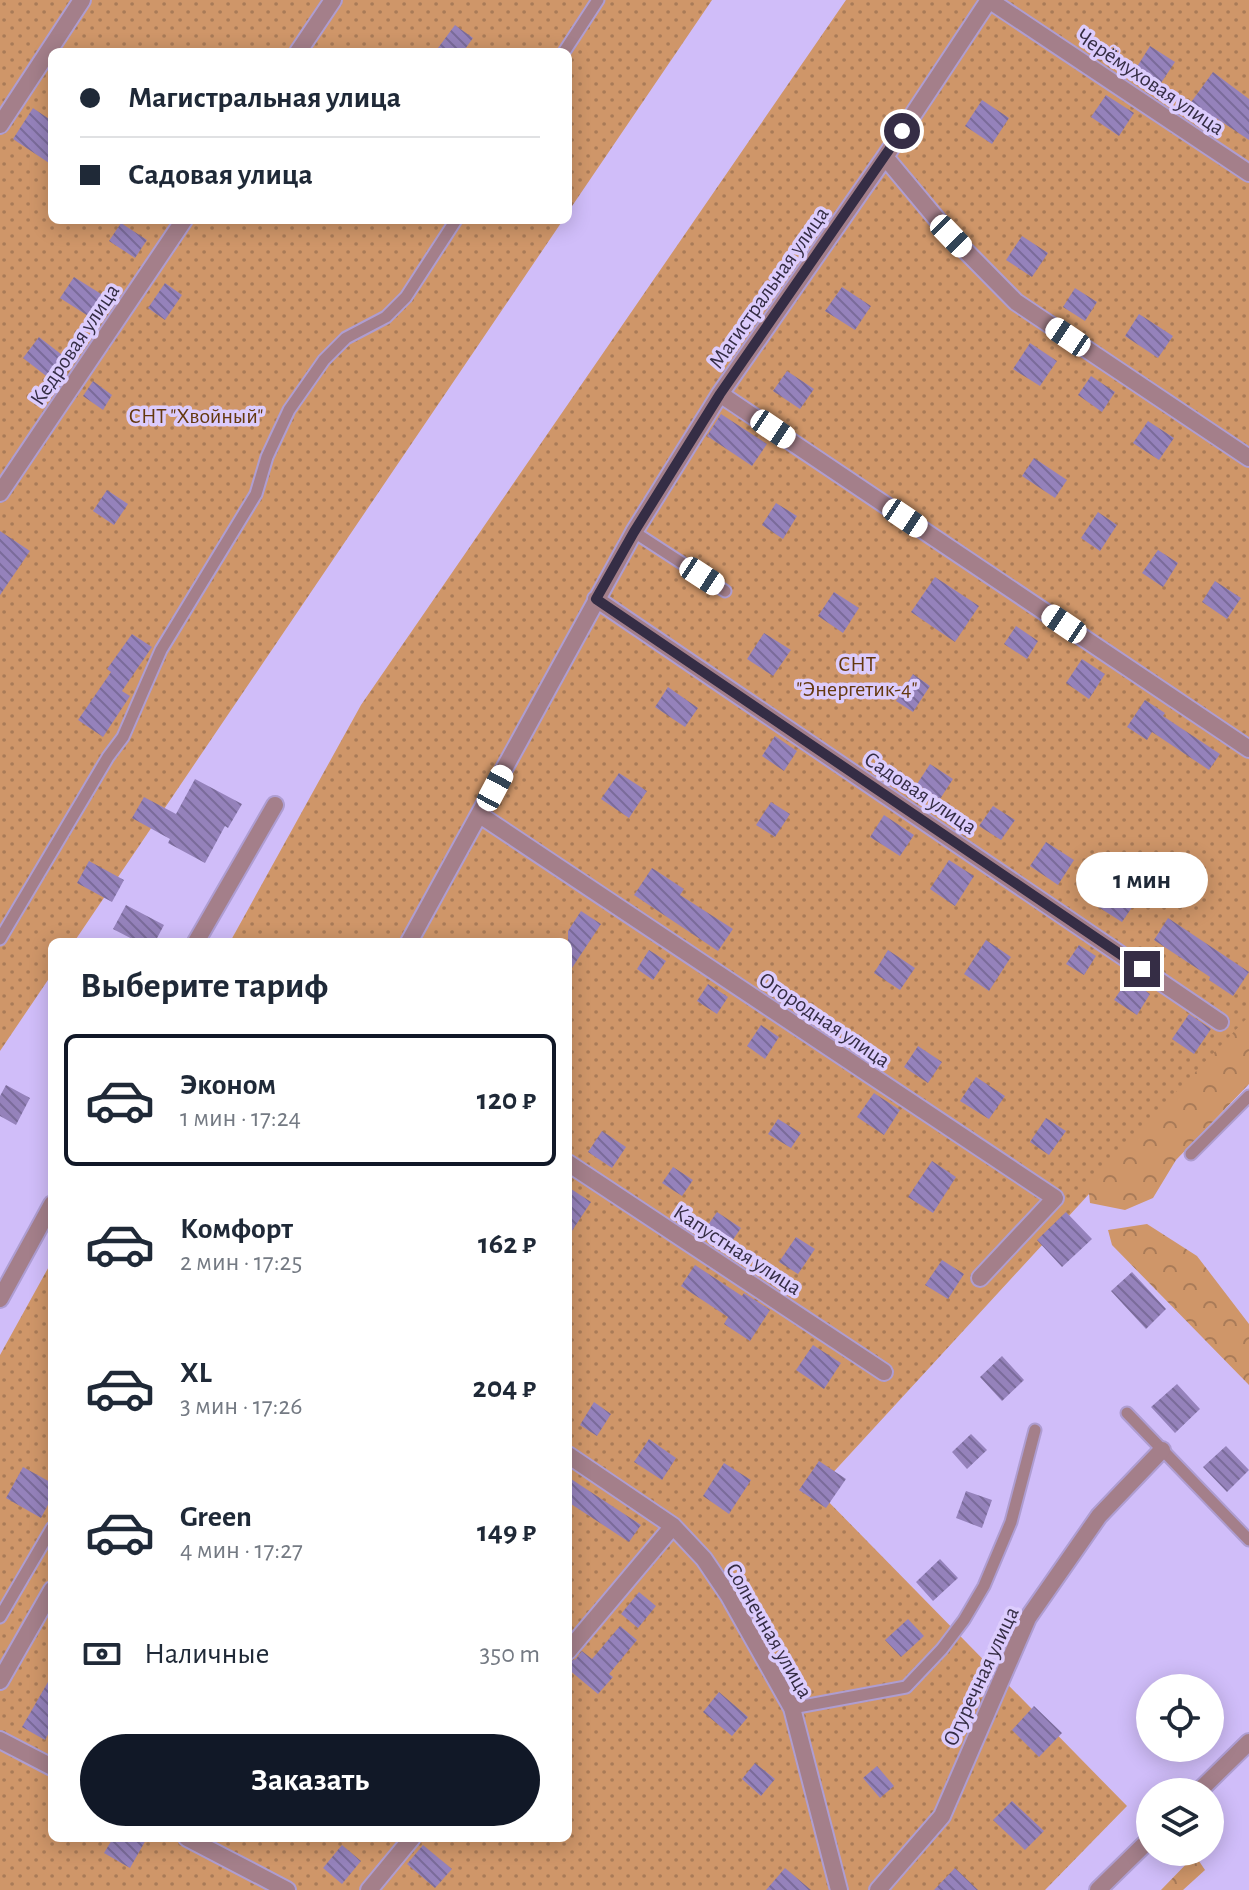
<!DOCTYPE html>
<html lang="ru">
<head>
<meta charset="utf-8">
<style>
  :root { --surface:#fff; --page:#f2f2f3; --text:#1f2937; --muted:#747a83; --line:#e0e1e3; --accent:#111827 }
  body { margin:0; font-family:"Alegreya Sans",sans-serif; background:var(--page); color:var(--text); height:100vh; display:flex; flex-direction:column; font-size:30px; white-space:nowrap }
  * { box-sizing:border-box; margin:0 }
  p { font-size:26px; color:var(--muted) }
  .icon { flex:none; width:44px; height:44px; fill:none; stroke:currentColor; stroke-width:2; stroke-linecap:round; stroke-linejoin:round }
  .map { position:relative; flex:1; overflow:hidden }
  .side { position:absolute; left:48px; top:938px; width:524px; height:904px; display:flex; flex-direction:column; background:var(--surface); border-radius:12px; box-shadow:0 4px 20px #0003 }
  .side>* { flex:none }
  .guide { position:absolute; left:48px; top:48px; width:524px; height:176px; border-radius:12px; box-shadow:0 4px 20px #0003; display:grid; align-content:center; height:176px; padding:0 32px; background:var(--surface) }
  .buttons { position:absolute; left:1136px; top:1674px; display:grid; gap:16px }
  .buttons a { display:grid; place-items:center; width:88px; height:88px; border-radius:50%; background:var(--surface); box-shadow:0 4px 20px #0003; font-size:40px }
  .end { position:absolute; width:36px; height:36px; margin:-18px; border:10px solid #352d45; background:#fff; box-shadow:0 0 0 4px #fff }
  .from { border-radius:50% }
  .bubble { position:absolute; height:56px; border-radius:28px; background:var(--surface); box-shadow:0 4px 20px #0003; font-size:26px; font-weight:600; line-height:56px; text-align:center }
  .car { position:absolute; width:24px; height:48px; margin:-24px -12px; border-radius:10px; box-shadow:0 0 6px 2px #0007; background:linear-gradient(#fff 24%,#345 0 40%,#fff 0 76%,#345 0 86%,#fff 0) }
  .guide b { display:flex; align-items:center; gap:28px; height:76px; font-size:30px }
  .guide b+b { border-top:2px solid var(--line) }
  .guide i { width:20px; height:20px; background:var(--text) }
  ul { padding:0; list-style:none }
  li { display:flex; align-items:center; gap:24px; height:132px; margin:0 16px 12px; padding:0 16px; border:4px solid transparent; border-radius:12px }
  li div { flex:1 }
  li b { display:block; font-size:30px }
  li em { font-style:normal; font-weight:600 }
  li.current { border-color:var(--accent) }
  li>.icon { width:72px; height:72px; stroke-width:1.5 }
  h2 { padding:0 32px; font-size:36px; line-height:96px }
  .pay { display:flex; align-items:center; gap:20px; height:88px; padding:0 32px; font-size:30px }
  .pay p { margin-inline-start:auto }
  .primary-button { display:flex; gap:16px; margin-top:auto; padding:16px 32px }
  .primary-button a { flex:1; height:92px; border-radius:48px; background:var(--accent); color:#fff; font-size:32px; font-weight:600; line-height:92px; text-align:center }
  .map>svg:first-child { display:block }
</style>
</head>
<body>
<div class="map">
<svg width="1249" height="1890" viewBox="0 0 1249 1890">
  <defs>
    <pattern id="grass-dots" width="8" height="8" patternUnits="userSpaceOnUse" patternTransform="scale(2)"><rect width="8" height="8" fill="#cf9669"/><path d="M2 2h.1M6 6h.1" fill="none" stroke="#a97b58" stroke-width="1.8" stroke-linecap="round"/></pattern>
    <pattern id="forest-crowns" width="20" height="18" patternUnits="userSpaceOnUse" patternTransform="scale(2)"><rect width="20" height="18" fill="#cf9669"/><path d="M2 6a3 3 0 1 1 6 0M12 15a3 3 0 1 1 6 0" fill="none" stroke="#a97b58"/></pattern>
    <pattern id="building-back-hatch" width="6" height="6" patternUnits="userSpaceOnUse" patternTransform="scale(2)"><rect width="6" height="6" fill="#9582bb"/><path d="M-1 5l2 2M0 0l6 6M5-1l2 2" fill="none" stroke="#7a6b9a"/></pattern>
  </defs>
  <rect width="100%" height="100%" fill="#d0bdf9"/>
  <path fill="url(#grass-dots)" d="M0,0H712L568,212V52H52V220H563L74,942H52V974L0,1051Z
    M846,0H1249V1020L817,1490L1127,1806L1045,1890H0V1355L52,1261V1838H568V942H230L361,705Z"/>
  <path fill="url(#forest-crowns)" d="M1249,1016V1084L1176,1160L1153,1198L1125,1210L1090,1203L1088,1184Z
    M1147,1224L1197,1256L1249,1324V1385L1112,1245L1108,1230Z
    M1195,1855L1205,1870L1183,1890H1161Z"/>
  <path fill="url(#building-back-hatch)" d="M455,25L473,38L463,52H435Z
    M1150,46L1175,62L1159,86L1135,70Z
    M1213,72L1249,99V140L1216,118L1213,122L1189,105Z
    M1106,95L1134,113L1119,136L1091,117Z
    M982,100L1009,118L992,144L965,126Z
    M33,108L52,121V165L13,139Z
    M121,223L147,240L135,258L109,241Z
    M1022,236L1048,253L1032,277L1006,260Z
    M74,277L106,297L93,319L60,298Z
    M165,283L182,295L165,320L148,308Z
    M842,287L871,306L855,330L825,311Z
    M1075,288L1097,302L1085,321L1063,307Z
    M1139,314L1173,336L1158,358L1125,336Z
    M39,337L66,358L50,379L23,358Z
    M1030,343L1057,361L1040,386L1013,369Z
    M787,371L814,389L800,409L773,391Z
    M1091,376L1115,392L1102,412L1078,395Z
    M93,381L112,395L103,410L83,396Z
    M721,414L767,444L752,466L707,436Z
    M1148,421L1174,438L1159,460L1133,443Z
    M1034,458L1067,480L1055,498L1022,476Z
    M107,490L128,504L114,525L93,511Z
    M776,503L797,516L783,539L762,525Z
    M1098,512L1117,525L1100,551L1081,538Z
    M0,531L30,551L0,595Z
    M1158,550L1178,563L1163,587L1142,573Z
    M935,577L979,606L955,642L911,612Z
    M1215,581L1241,598L1227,619L1202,602Z
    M834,592L859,608L843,633L818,616Z
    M1016,626L1038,641L1027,659L1004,644Z
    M764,633L791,650L773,676L747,659Z
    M132,634L152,647L122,691L130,696L103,737L78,720L111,672L107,669Z
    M1082,659L1105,674L1089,699L1066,683Z
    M913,674L930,686L913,712L896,701Z
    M668,687L698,708L685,727L655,707Z
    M1145,700L1165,713L1163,716L1220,754L1209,770L1152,732L1147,740L1127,727Z
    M775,736L797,751L784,771L762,756Z
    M930,764L953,779L940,799L917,784Z
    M619,773L647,791L629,818L601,799Z
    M195,779L242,804L228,828L225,826L205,863L168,843L170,839L132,818L144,797L176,814Z
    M771,802L790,814L775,837L756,825Z
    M993,806L1015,820L1001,840L979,826Z
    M884,815L914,835L900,856L870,837Z
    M1046,842L1074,860L1058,885L1030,866Z
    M949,860L974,876L955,906L930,889Z
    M89,861L124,880L112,902L77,883Z
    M652,868L684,889L680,895L733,929L718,951L634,895Z
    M1110,882L1137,900L1122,922L1095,905Z
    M126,905L164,925L155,942H138L113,929Z
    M581,911L601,924L568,974V931Z
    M1168,918L1249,972L1233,996L1209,980L1210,977L1154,940Z
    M986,940L1011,957L989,991L964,974Z
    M1079,945L1096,956L1084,975L1066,964Z
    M649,950L666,961L653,980L637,969Z
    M888,950L915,968L900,990L874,973Z
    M1128,979L1150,994L1137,1015L1114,1000Z
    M708,984L728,997L717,1014L697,1001Z
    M1189,1014L1211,1029L1194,1054L1172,1039Z
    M761,1025L779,1037L765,1059L747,1046Z
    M918,1046L942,1062L928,1083L904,1067Z
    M976,1077L1005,1096L989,1119L960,1101Z
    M6,1085L30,1098L16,1125L0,1116V1096Z
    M874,1093L900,1110L884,1135L857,1117Z
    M1046,1118L1066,1131L1049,1155L1030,1142Z
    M778,1119L801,1133L791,1148L768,1134Z
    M602,1131L626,1147L612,1168L588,1152Z
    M932,1161L956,1177L933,1213L908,1197Z
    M673,1167L693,1180L682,1196L662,1183Z
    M568,1187L591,1202L568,1237Z
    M717,1212L741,1228L730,1244L706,1228Z
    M1066,1212L1092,1239L1062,1267L1037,1240Z
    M796,1237L815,1249L798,1274L779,1262Z
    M942,1260L964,1274L948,1299L925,1285Z
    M695,1265L742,1296L744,1293L770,1310L750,1341L724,1324L728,1317L681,1286Z
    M1132,1272L1166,1309L1146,1329L1111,1291Z
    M813,1345L841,1363L824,1389L796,1370Z
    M1002,1356L1024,1380L1002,1401L980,1377Z
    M1177,1384L1200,1409L1175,1433L1151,1407Z
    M594,1402L611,1414L597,1436L580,1425Z
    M971,1434L987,1450L967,1469L952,1452Z
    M649,1439L676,1458L662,1480L634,1462Z
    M1226,1446L1249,1470L1227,1492L1203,1467Z
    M819,1461L846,1479L826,1508L799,1490Z
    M724,1463L751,1480L729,1514L703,1496Z
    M23,1467L52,1483V1497L41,1518L6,1498Z
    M568,1477L641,1525L629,1542L568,1502Z
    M966,1491L992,1500L982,1528L956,1518Z
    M940,1559L958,1578L933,1601L916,1582Z
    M639,1592L656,1606L638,1628L621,1614Z
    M908,1619L924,1636L901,1657L885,1640Z
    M620,1626L637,1640L609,1674L613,1677L598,1694L568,1669V1662L576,1659L582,1651L592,1659Z
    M52,1675V1727L45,1740L22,1727Z
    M719,1692L748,1717L732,1736L703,1712Z
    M1034,1706L1062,1733L1039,1757L1012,1730Z
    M755,1763L775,1779L761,1796L742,1779Z
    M877,1766L894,1786L880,1798L863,1778Z
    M1012,1801L1044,1831L1025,1850L993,1820Z
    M113,1838H147L130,1868L104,1853Z
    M342,1845L361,1861L342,1884L323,1868Z
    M423,1845L452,1869L435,1888L407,1864Z
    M785,1868L811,1890H766Z
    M955,1868L978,1890H934Z"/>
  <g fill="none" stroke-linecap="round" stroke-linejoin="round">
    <defs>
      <path id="service" d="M564,52L598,0
        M634,532L725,591
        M0,939L108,757L123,737L161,650L256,494L267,457L289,410L324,360L346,338L386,317L406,297L456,220
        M1191,1154L1249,1096
        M1127,1413L1249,1540
        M0,1617L52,1528
        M792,1708L906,1687L942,1649L964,1620L984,1586L1011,1522L1035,1430"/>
      <path id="minor" d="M989,0L1249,173
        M298,52L333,0
        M0,125L82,0
        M885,157L951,236L1016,302L1249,458
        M720,394L1249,749
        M0,493L184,220
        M596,599L1220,1022
        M480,815L1055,1198L980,1278
        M196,942L275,805
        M409,942L634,532L720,394L885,157L989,0
        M568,1163L884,1372
        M0,1299L52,1204
        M568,1455L673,1526L704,1559L729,1596L792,1708L839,1890
        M568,1651L673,1526
        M0,1681L52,1590
        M0,1740L52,1767
        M1198,1792L1249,1742
        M187,1838L287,1890
        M369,1890L412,1838
        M878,1890L942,1816L1028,1618L1099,1516L1162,1450
        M1098,1890L1150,1839"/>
    </defs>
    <use href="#service" stroke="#ae9dd1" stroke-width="15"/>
    <use href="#minor" stroke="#ae9dd1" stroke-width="20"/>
    <use href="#service" stroke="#a47f8a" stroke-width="11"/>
    <use href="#minor" stroke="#a47f8a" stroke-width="16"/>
  </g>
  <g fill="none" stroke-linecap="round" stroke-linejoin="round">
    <path stroke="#352d45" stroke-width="10" d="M902,131L720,394L634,532L596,599L1142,969"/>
  </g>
  <g text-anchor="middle" stroke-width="7" stroke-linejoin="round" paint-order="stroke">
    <g font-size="22" fill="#352d45" stroke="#dcccfd">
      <text transform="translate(1151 81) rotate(34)" y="8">Черёмуховая улица</text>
      <text transform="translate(768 287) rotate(-55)" y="8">Магистральная улица</text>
      <text transform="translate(74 344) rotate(-56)" y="8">Кедровая улица</text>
      <text transform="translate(921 792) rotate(34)" y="8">Садовая улица</text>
      <text transform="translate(825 1019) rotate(34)" y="8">Огородная улица</text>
      <text transform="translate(738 1249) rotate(33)" y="8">Капустная улица</text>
      <text transform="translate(770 1630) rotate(60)" y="8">Солнечная улица</text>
      <text transform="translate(980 1676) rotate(-65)" y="8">Огуречная улица</text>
    </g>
    <g font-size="22" fill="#64380e" stroke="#dcccfd">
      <text x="196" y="423">СНТ "Хвойный"</text>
      <text x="857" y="671">СНТ<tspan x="857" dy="25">"Энергетик-4"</tspan></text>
    </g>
  </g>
</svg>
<div class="buttons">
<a><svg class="icon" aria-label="locate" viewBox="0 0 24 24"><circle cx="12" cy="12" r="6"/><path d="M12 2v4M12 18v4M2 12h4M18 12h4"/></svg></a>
<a><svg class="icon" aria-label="layers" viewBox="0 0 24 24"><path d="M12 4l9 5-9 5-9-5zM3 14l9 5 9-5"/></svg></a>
</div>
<i class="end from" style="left:902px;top:131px"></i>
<i class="end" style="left:1142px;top:969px"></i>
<div class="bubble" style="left:1076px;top:852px;width:132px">1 мин</div>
<i class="car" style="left:951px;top:236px;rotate:136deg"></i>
<i class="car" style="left:1068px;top:337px;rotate:304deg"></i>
<i class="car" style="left:773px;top:429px;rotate:124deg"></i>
<i class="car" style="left:905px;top:518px;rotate:124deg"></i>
<i class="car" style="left:702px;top:576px;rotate:123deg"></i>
<i class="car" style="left:1064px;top:624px;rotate:304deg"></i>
<i class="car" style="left:495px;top:788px;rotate:28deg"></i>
<div class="guide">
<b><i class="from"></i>Магистральная улица</b>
<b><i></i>Садовая улица</b>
</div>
<section class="side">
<h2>Выберите тариф</h2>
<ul>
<li class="current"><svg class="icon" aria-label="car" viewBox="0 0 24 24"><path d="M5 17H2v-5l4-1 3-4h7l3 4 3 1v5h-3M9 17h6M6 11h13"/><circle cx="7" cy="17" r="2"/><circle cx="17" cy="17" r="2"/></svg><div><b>Эконом</b><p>1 мин · 17:24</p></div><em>120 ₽</em></li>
<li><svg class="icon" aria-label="car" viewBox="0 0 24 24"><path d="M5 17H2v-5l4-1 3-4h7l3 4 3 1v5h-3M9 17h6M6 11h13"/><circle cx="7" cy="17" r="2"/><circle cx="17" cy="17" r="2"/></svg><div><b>Комфорт</b><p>2 мин · 17:25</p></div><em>162 ₽</em></li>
<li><svg class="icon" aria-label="car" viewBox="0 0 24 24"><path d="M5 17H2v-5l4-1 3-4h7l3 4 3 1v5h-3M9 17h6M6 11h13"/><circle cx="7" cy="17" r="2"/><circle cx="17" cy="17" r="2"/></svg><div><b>XL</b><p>3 мин · 17:26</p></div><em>204 ₽</em></li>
<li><svg class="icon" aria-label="car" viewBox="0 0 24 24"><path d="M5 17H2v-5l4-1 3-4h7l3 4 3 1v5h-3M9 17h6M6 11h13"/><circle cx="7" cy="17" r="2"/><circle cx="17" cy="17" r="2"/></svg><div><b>Green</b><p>4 мин · 17:27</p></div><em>149 ₽</em></li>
</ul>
<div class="pay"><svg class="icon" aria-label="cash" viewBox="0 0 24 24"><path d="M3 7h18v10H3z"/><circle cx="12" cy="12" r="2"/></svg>Наличные<p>350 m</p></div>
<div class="primary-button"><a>Заказать</a></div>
</section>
</div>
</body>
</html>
